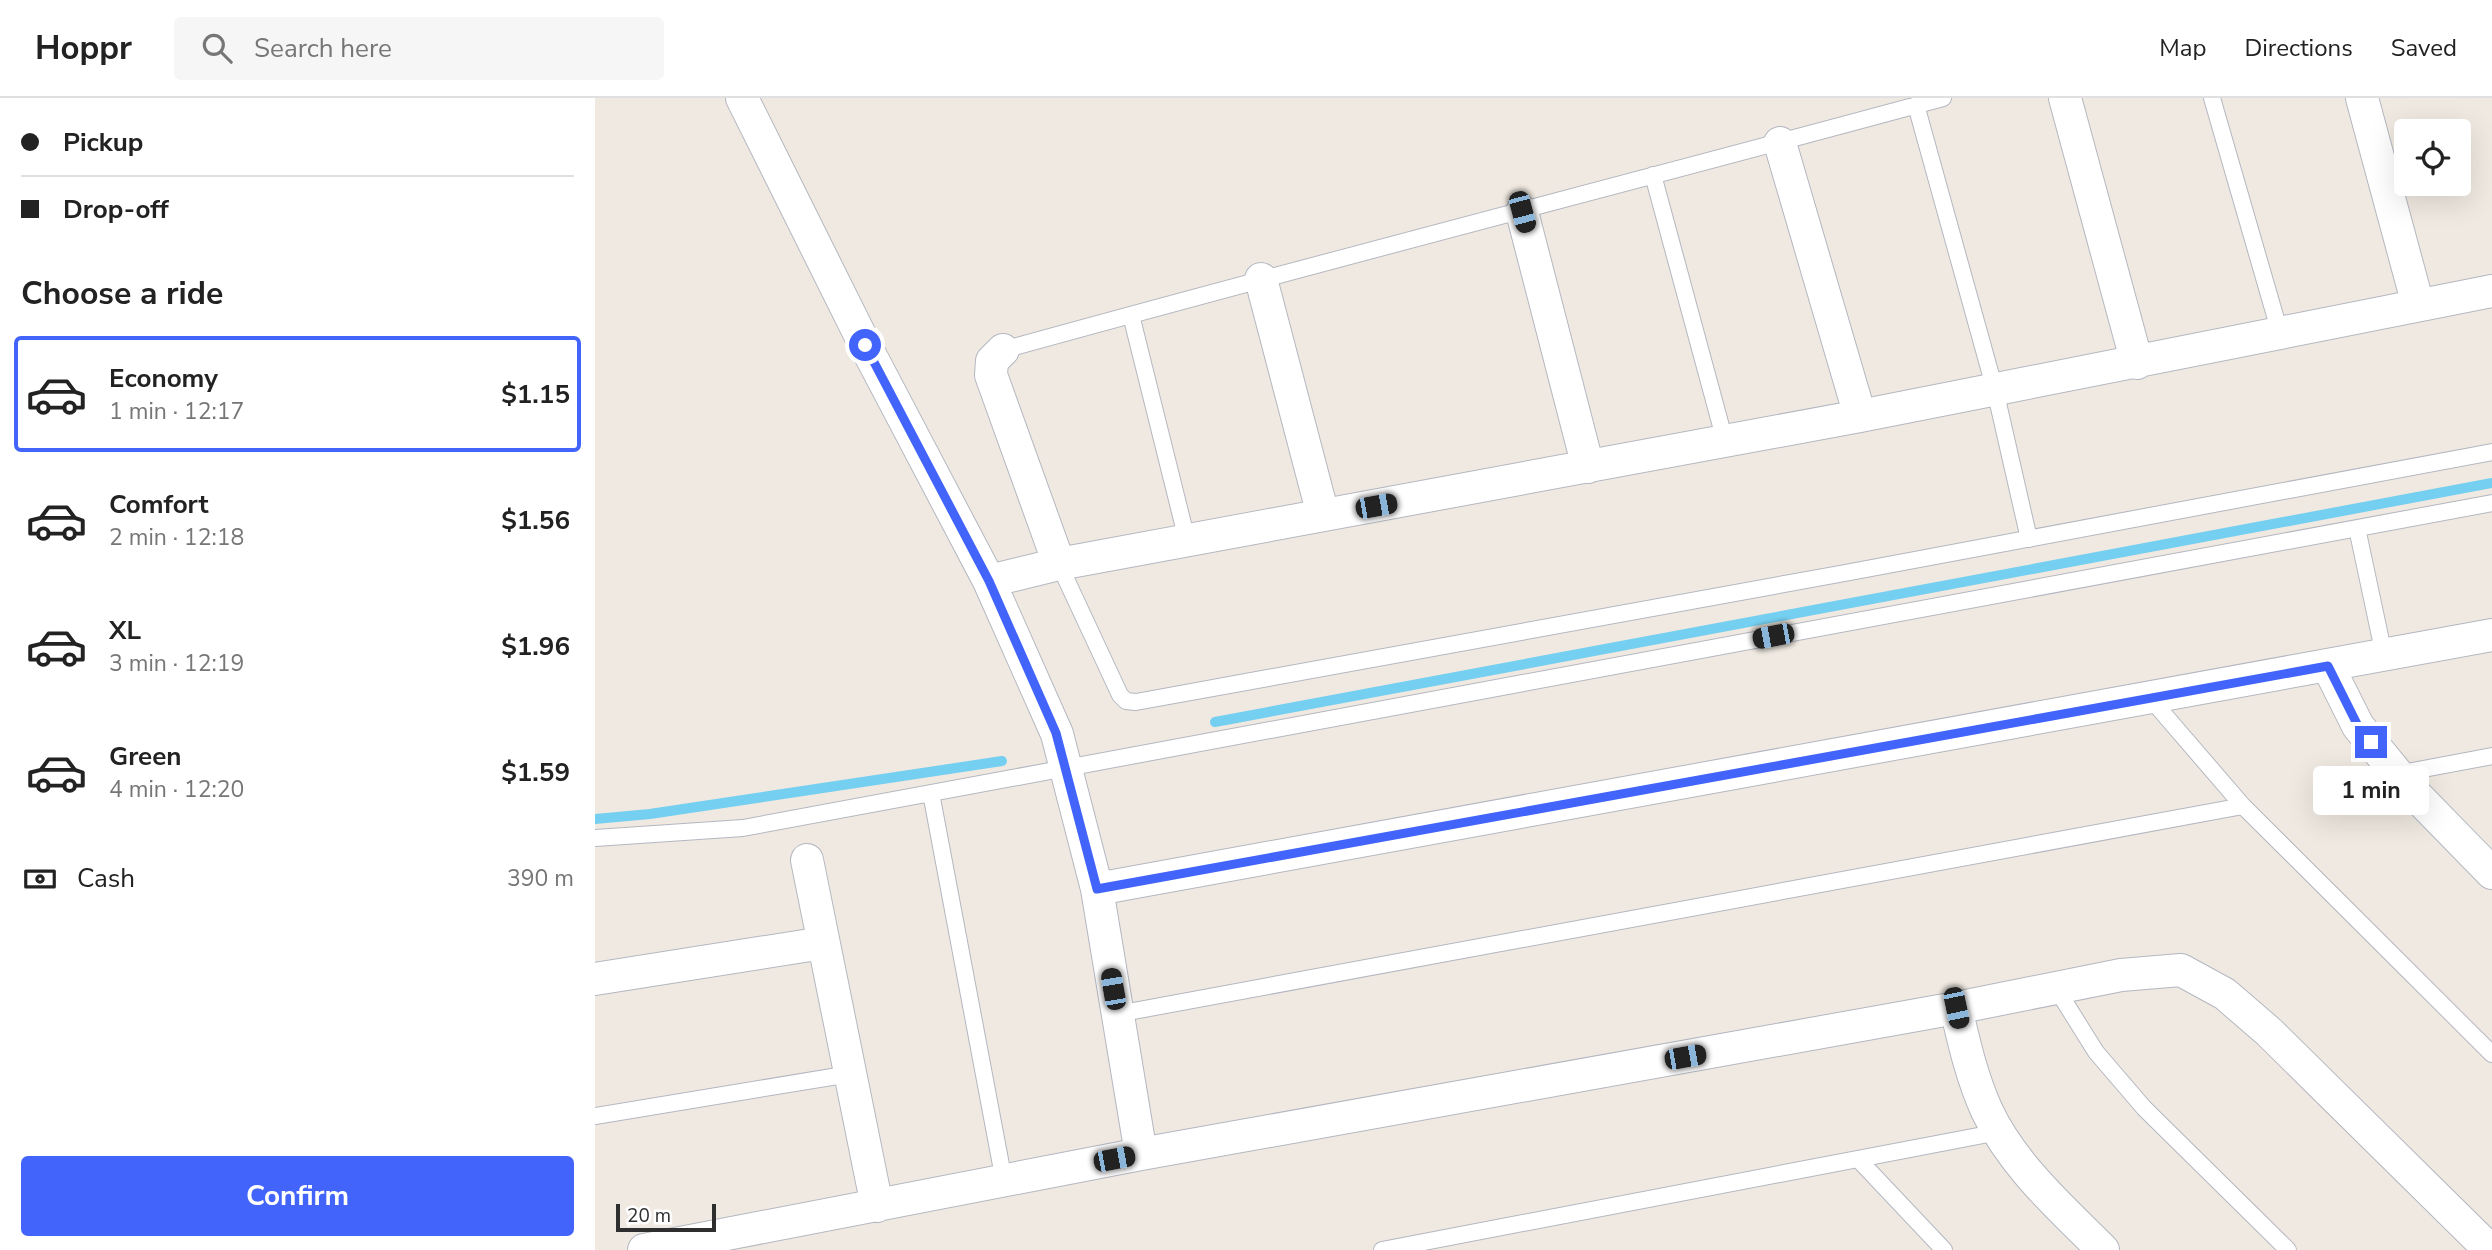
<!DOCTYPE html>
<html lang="en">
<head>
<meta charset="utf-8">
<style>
  :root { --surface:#fff; --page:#f6f6f6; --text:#222; --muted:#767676; --line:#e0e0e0; --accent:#4264fb }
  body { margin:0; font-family:"Nunito Sans",sans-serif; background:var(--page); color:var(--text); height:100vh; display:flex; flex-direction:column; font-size:26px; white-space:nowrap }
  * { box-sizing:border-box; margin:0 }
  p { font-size:23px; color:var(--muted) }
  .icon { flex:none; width:38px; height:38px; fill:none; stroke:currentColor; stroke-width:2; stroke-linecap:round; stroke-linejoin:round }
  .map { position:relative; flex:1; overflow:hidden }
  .sheet { display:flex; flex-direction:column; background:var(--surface); width:595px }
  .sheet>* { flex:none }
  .top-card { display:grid; align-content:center; height:154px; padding:0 21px; background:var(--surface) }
  .fabs { position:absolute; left:1799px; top:21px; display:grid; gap:14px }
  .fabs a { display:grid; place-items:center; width:77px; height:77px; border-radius:7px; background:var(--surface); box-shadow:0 7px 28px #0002; font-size:35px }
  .scale { position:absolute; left:21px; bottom:18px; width:100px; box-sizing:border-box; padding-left:7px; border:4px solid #2e2e2e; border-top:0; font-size:19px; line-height:24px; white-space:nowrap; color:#2e2e2e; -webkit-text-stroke:5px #fff; paint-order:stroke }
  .end { position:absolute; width:32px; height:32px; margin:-16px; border:9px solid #4264fb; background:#fff; box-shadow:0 0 0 4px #fff }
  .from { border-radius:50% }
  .bubble { position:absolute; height:49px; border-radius:7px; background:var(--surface); box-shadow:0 7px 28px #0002; font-size:23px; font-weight:700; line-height:49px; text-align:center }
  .car { position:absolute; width:21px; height:42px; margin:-21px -10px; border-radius:9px; box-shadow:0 0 5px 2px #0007; background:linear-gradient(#222 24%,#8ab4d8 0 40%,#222 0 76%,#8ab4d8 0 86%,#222 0) }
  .top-card b { display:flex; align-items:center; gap:24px; height:66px; font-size:26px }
  .top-card b+b { border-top:2px solid var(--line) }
  .top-card i { width:18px; height:18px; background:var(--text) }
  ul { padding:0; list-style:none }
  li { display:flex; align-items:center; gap:21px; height:116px; margin:0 14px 10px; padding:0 7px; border:4px solid transparent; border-radius:7px }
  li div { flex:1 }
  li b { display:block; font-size:26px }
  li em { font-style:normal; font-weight:700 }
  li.current { border-color:var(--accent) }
  li>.icon { width:63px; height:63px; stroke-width:1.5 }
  h2 { padding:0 21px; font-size:32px; line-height:84px }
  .pay { display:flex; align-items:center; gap:18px; height:77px; padding:0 21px; font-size:26px }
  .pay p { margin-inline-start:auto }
  .action { display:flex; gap:14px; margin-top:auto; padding:14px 21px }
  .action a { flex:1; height:80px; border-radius:7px; background:var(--accent); color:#fff; font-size:28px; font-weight:700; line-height:80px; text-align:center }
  header { display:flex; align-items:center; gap:42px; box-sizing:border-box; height:98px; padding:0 35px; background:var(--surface); border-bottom:2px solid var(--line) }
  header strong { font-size:33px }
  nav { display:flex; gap:38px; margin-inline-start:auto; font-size:24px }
  .search { width:490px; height:63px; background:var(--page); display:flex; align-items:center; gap:18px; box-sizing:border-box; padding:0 24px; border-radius:7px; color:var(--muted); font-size:26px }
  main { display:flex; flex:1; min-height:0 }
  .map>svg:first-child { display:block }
</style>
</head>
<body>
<header>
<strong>Hoppr</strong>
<div class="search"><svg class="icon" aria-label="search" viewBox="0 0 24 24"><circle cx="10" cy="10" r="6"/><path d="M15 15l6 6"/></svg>Search here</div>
<nav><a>Map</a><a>Directions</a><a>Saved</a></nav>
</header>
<main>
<section class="sheet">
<div class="top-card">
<b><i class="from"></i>Pickup</b>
<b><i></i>Drop-off</b>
</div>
<h2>Choose a ride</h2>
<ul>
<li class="current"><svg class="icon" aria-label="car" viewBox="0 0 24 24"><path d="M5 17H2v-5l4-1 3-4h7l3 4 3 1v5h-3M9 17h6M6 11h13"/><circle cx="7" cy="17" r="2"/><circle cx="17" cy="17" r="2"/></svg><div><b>Economy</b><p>1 min · 12:17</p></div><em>$1.15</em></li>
<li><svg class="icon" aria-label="car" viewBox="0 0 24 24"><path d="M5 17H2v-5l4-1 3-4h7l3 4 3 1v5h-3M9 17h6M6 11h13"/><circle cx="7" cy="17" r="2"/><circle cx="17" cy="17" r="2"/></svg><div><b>Comfort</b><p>2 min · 12:18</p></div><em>$1.56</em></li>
<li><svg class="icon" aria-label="car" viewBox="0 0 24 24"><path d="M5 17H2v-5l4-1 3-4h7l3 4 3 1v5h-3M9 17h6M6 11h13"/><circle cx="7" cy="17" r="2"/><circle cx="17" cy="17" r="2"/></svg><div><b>XL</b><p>3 min · 12:19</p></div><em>$1.96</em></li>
<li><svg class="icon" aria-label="car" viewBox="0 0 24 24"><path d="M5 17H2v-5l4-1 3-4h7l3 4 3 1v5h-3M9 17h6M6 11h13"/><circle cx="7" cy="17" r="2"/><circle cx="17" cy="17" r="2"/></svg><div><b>Green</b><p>4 min · 12:20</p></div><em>$1.59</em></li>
</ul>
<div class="pay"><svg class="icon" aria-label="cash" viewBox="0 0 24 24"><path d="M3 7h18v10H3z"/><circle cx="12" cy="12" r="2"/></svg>Cash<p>390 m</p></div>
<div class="action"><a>Confirm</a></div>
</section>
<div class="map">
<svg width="1897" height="1152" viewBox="0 0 1897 1152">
  <rect width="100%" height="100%" fill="#efe9e1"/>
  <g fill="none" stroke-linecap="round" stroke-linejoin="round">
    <path stroke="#75cff0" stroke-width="10" d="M620,624L1897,385
      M0,721L55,716L407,663"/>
    <defs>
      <path id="service" d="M1617,0L1685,235
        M1321,7L1400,292L1434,441
        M1058,77L1130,343
        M536,217L592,442
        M408,252C721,165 1035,85 1348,0
        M1762,430L1789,557
        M464,466L525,597L531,603L541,604L1250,475L1897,354
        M1555,600L1648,708L1897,956
        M1802,676L1897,658
        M336,695L409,1083
        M0,740L148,730L1897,405
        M1461,890L1501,954L1549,1010L1693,1152
        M522,916L1648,708
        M0,1018L255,976
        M1263,1061L1349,1152
        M787,1152L1404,1034"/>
      <path id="minor" d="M147,0L270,247L394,483L462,636L502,791L546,1056
        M1470,0L1542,265
        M1767,0L1823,207
        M1185,45L1265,318
        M927,114L993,369
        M666,181L728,417
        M408,252L397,263L396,277L464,466
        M394,483L464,466L1265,318L1897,193
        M1733,568L1763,628L1813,689L1897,775
        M212,762L282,1108
        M502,791L1897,537
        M0,881L228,845
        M1361,910C1369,945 1377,980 1392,1013C1418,1068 1466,1110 1508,1152
        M49,1152L546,1056L1361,910L1526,877L1586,872L1630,896L1674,934L1895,1152"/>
    </defs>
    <use href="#service" stroke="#b4b7c1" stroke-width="18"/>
    <use href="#minor" stroke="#b4b7c1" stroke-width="34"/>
    <use href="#service" stroke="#fff" stroke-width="16"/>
    <use href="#minor" stroke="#fff" stroke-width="32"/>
  </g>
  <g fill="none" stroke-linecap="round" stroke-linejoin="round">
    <path stroke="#4264fb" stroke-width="9" d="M270,247L394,483L461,635L502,791L1733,568L1763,628L1776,644"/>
  </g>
</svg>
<div class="fabs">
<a><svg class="icon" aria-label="locate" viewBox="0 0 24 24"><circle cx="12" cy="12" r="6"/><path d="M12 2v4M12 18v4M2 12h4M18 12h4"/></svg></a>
</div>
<div class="scale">20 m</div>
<i class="end from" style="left:270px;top:247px"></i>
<i class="end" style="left:1776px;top:644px"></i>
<div class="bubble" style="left:1718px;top:668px;width:116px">1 min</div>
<i class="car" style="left:927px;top:114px;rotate:165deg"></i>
<i class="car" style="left:781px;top:408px;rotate:80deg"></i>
<i class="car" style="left:1178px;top:538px;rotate:259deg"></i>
<i class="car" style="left:518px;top:891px;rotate:350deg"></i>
<i class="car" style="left:1361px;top:910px;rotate:168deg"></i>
<i class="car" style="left:1090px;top:959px;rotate:80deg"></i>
<i class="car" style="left:519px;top:1061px;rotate:79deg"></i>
</div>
</main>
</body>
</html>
